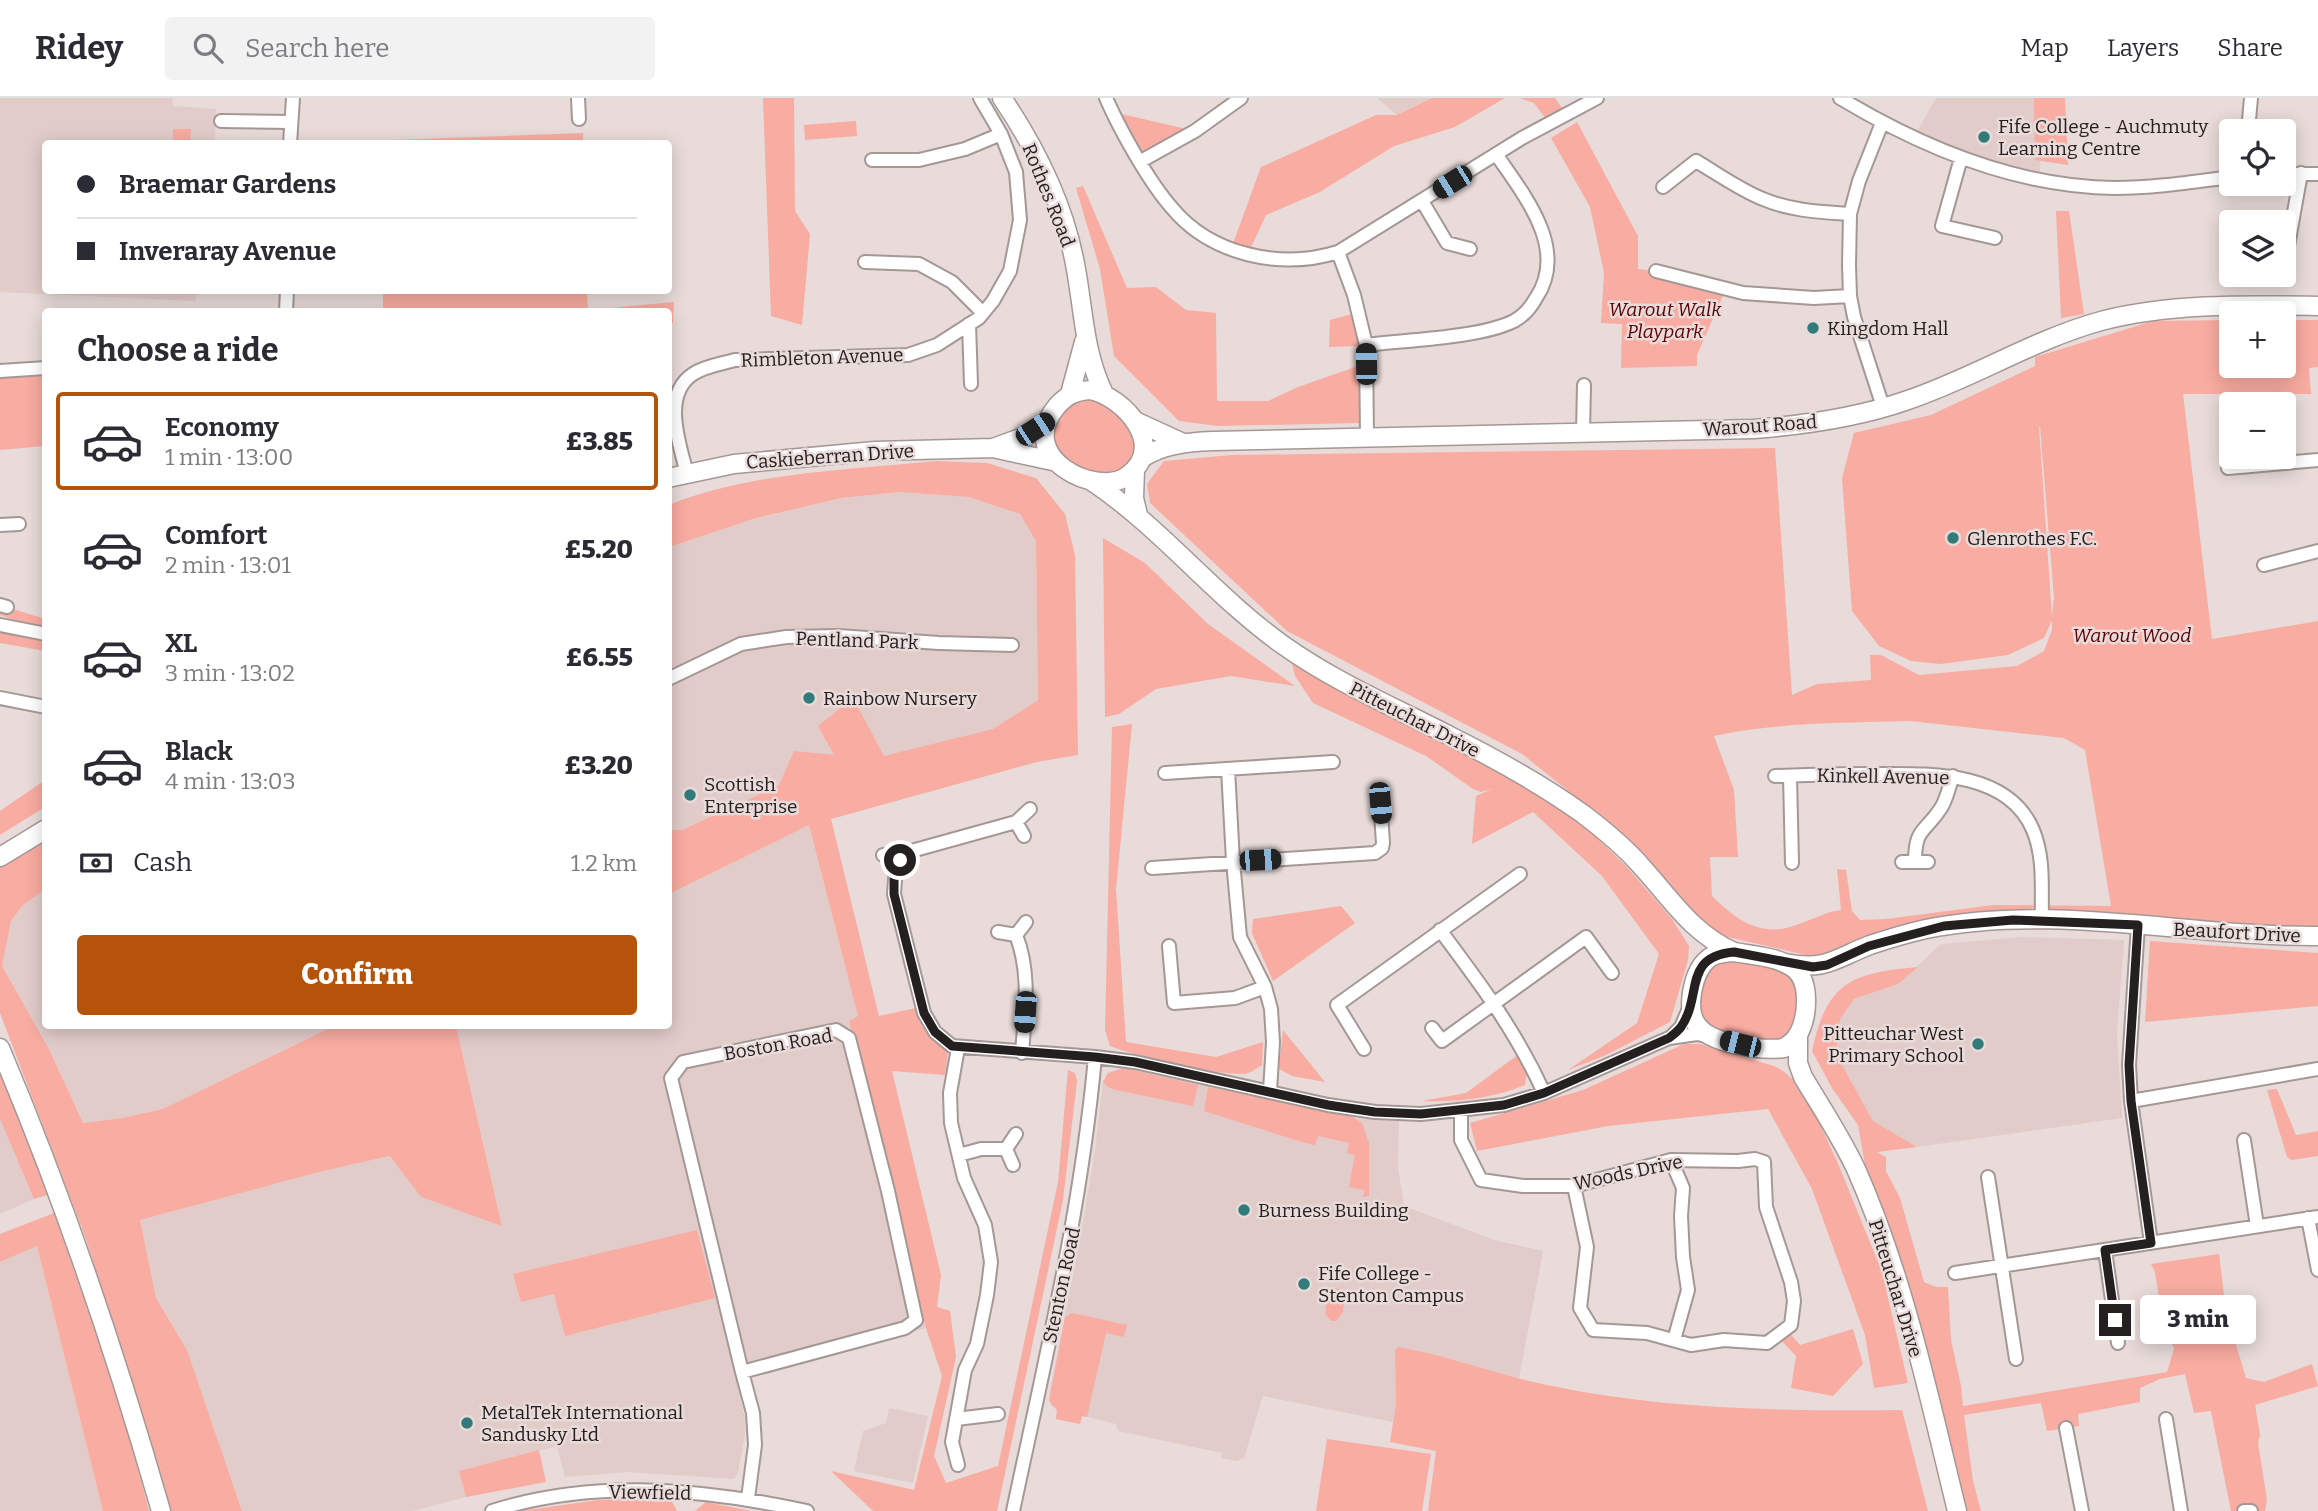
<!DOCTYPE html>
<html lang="en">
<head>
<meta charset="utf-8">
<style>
  :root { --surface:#fff; --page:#f2f2f3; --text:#2b2b33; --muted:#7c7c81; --line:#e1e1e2; --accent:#b45309 }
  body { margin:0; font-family:Bitter,serif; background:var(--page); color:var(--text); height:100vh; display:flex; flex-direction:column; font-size:26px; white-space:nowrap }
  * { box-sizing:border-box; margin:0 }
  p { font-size:23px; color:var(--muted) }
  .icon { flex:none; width:38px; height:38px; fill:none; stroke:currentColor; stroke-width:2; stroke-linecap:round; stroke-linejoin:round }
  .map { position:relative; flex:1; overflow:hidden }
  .drawer { position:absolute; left:42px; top:210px; width:630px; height:721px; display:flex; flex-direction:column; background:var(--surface); border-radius:7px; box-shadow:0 4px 18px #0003 }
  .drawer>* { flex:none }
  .banner { position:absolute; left:42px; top:42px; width:630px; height:154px; border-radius:7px; box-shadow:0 4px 18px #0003; display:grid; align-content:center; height:154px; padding:0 35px; background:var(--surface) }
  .buttons { position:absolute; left:2219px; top:21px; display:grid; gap:14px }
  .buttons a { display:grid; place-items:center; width:77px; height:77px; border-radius:7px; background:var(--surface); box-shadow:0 4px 18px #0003; font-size:35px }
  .end { position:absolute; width:32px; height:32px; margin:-16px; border:9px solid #24201f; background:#fff; box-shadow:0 0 0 4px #fff }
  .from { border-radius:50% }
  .bubble { position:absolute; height:49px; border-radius:7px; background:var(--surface); box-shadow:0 4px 18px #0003; font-size:23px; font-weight:800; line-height:49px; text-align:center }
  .car { position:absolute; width:21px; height:42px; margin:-21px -10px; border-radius:9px; box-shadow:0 0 5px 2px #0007; background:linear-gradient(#222 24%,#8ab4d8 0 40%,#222 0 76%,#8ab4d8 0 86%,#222 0) }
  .banner b { display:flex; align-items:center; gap:24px; height:66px; font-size:26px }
  .banner b+b { border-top:2px solid var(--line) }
  .banner i { width:18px; height:18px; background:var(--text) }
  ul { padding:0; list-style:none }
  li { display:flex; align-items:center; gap:21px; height:98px; margin:0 14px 10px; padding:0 21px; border:4px solid transparent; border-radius:7px }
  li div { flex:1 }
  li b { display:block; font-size:26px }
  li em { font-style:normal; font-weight:800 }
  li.current { border-color:var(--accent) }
  li>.icon { width:63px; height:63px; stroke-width:1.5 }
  h2 { padding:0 35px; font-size:32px; line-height:84px }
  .pay { display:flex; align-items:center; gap:18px; height:77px; padding:0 35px; font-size:26px }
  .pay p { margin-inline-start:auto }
  .button { display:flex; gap:14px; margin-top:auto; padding:14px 35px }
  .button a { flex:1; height:80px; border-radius:7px; background:var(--accent); color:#fff; font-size:28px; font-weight:800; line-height:80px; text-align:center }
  header { display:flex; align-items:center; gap:42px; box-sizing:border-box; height:98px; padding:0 35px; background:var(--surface); border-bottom:2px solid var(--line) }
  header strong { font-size:33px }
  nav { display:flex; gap:38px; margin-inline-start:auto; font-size:24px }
  .search { width:490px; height:63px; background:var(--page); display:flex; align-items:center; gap:18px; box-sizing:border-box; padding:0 24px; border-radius:7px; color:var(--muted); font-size:26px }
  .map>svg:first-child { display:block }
</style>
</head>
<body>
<header>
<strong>Ridey</strong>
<div class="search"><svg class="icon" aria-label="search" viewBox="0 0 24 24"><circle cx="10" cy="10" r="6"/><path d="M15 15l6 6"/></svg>Search here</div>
<nav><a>Map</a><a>Layers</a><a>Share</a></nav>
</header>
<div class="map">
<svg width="2318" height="1413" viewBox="0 0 2318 1413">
  <rect width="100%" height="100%" fill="#e8dbd9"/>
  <path fill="#e1ccc9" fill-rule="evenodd" d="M0,0H172L173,8L216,11L215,45L46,46V192L198,193L195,203L0,194Z
    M1377,0H1432L1397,17Z
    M1936,0H2042L2040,74L1971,56L1916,35Z
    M900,394L969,399L1020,416L1036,443L1038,602L993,631L780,687L682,732H669L668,442L841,400Z
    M809,727L858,918L849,923L926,1230L736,1282L745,1321V1336L738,1375L734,1381L628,1374L565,1379L557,1348L459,1373L466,1399L413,1413H242L187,1252L156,1200L140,1122L319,1074L391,1058L421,1099L502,1127L456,928H668L669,796ZM696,1132L714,1200L565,1237L554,1195Z
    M45,791L46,928H334L163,1011L122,1020L83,1025L49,951L2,868L11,823L23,807Z
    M2021,839L2124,842L2117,936L2122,1020L1917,1049L1873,1023L1836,956L1840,921L1854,901L1898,886L1941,846Z
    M1124,970L1360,1021L1399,1023L1398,1069L1404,1108L1494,1142L1543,1153L1519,1280L1395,1252L1396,1306L1393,1324L1263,1298L1244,1360L1237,1363L1221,1360L1222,1355L1118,1333L1116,1326L1087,1319L1082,1318L1080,1326L1056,1321L1057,1312L1051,1307L1049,1297L1080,1142L1095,1052L1103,984L1108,975Z
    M0,1021L34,1101L0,1116Z
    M37,1147L103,1413H0V1164Z
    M889,1310L928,1318L913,1385L854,1373L863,1333L886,1325Z"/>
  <path fill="#f9aca1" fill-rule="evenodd" d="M763,0H794L795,113L810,136L802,227L771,218Z
    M1106,0H1115L1113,14L1195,33L1141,63Z
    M1432,0H1505L1455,29L1394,48L1320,94L1266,117L1248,156L1231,151L1261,69L1376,17H1397Z
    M1520,0H1555L1562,10L1546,21L1534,5Z
    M2034,0H2065L2068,67L2035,62Z
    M856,23L857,38L805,42L804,27Z
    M1577,24L1638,138V171L1656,173L1726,191L1697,257V268L1621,270L1622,226L1601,225L1604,175L1590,109L1551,40Z
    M173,31H191L190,45H173Z
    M583,35V46H363V43Z
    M1083,88L1127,190L1156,189L1186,212L1216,215L1217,303H1268L1298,289L1358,268L1360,325L1218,328L1179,323L1114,258L1100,171L1076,90Z
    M2056,113H2069L2084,216L2061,220Z
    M383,193H587L588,212L674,204L673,225H669L668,214L383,213Z
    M1356,215L1360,248L1329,249L1330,222Z
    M2231,222V268H2284V222H2318V269L2309,270L2311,296H2183L2212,541L2318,523V830L2234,828L2056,815L2041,806L2026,813H1990L1916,824L1824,857L1810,858L1719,837L1698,819L1668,783L1622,736L1522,656L1287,533L1150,405L1147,386L1164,363L1232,357L1775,350L1792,597L1817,586L1871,582L1870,557H1881L1919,577L2017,568L2044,553L2052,532V522L2044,540L2008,557L1941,566L1911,563L1879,548L1852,513L1842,380L1854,335L1931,317L2035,268V259L2153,223ZM2040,328L2054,499L2052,519L2039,329ZM1910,623L2064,640L2085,652L2111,808L1993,807L1886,821L1860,822L1852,813L1846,772L1837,771L1841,812C1825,814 1814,821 1799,826C1763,841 1737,823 1712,798L1710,759H1738L1734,692L1714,638C1779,624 1844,625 1910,623Z
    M45,275V348L0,352V277Z
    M1083,299L1102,302L1129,326L1137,345L1131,365C1125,369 1118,375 1111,377C1093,382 1067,364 1054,353L1053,324L1070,306Z
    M936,363L987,365L1036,380L1065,416L1075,457L1078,657L1037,664L831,721L879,918L916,910C920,935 933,938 948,954L945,977L892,973L941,1177L937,1209L950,1213L956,1259L934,1358L946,1385L998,1368L1058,1084L1068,972L1075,975L1077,983L1063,1102L997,1413H873L831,1373L914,1392L942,1278L926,1230L849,923L858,918L809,727L669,796V732H682L779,687L794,653L834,657L818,628L853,600L884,658L993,631L1038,602L1036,443L1020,416L969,399L900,394L841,400L753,421L669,449V407C750,374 849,372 936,363Z
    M1103,440L1145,465L1208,526L1295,588L1231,578L1156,591L1119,616L1105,619Z
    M0,507L45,521V529L22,525L0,517Z
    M0,535L45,541V553L0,545Z
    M1291,562L1461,649L1522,686L1586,729L1627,769L1672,821L1689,848L1688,862L1670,924L1606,957L1568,972L1637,925L1659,856L1602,778L1533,714L1472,746L1476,698L1492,691L1481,694L1473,691L1426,658L1313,605L1295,578Z
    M1132,626L1116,791L1126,944L1216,959L1263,944L1262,967C1257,970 1252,974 1248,975C1231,981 1129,956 1110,948L1105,932L1112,629Z
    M45,682V709L0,737V713Z
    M45,737V791L23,807L11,823L2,868L49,951L83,1025L122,1020L163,1011L334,928H456L502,1128L421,1099L390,1058L319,1074L140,1122L156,1200L187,1252L242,1413H171L86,1141L0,915V768Z
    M1341,808L1355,825L1273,883L1252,835L1253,821Z
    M2150,843L2318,855V908L2145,924Z
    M1725,861C1765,868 1810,865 1794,920C1791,931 1786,941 1775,944C1764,948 1754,944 1743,941C1712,931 1692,925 1703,887C1707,873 1710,866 1725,861Z
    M1918,869L1898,886L1854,901L1840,921L1836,956L1873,1023L1917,1049L1877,1054L1886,1059V1073L1900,1100L1924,1184L1936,1189H1948L1951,1242L1961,1288L1963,1308L2167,1274L2174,1251L2161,1212L2155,1174L2151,1166L2219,1156L2226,1213L2246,1280L2264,1284L2312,1266L2318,1288L2255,1307L2260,1337L2258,1345L2267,1402L2265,1413H2231L2211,1313L2194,1315L2185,1276L2160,1281L2140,1290V1304L2078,1316L2079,1328L2047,1333L2041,1305L1964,1317L1973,1383L1981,1413H1964L1866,1072L1858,1027L1832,990L1812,953C1827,883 1852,875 1918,869Z
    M1283,932L1325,984L1292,978L1279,971Z
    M1684,946H1700L1774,968L1783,973L1795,983L1810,1005L1837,1063L1882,1174L1908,1285L1874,1290L1865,1237L1812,1091L1768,1011L1608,1028L1477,1053L1470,1025L1583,992Z
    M1519,956L1527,974L1525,987C1491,1001 1458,1004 1422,1003L1466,995Z
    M1124,970L1198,987L1193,1008L1116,992L1108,989L1103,984L1108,975Z
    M0,974L51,1096L34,1101L0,1021Z
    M1208,989L1353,1019L1362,1025L1369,1045V1098L1363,1099L1365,1092L1349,1089L1355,1057L1347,1055L1349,1045L1318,1038L1315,1047L1305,1045L1204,1013Z
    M2277,991L2296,1037L2318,1033V1058L2292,1062L2287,1059L2267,992Z
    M54,1115L121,1307L149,1413H103L37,1148L0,1164V1136Z
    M697,1132L715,1200L565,1238L554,1196L521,1204L513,1176Z
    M1337,1190L1345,1196L1343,1214L1336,1223H1331L1325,1216L1328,1194Z
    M1072,1215L1127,1227L1124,1239L1106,1235L1087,1319L1082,1318L1080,1326L1056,1321L1057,1312L1049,1303L1065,1219Z
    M1786,1231L1800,1247L1853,1231L1863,1266L1833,1298L1791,1290L1796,1258L1777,1238Z
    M1398,1249C1450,1258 1500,1278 1552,1288C1668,1312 1784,1313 1902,1312L1928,1413H1428L1436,1353L1390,1344L1396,1306L1395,1252Z
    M1327,1341L1431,1356L1422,1413H1316Z
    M539,1352L546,1384L466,1399L459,1373Z
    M622,1401H661L672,1404L677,1413H521L598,1402Z
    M706,1404L751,1413H695Z"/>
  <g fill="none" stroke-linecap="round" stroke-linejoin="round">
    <defs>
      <path id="street" d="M578,0L579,21
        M1106,0C1120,32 1149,84 1172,110C1211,157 1281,172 1338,154L1522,40L1597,0
        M1840,0C1923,50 2016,89 2115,90C2154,90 2192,84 2231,79
        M221,23L290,24
        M1882,25L1859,83L1850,116L1849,167L1850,198L1854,219L1883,309
        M2248,33L2251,0
        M290,46L293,0
        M1961,60L1942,128L1995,140
        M872,62H919L965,51L1001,36
        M1141,63L1195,33L1241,0
        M2284,76H2318
        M1663,89L1696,63C1718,76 1740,92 1763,101C1791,113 1821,114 1850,116
        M1422,103L1447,145L1470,151
        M1338,154L1354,197L1366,247L1367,339
        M2286,159L2301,75
        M865,164L919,166L952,184L983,215
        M1656,173L1743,195L1814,200L1850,198
        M286,214L287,192
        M969,226L971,286
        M1366,247C1405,242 1480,240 1514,223C1523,218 1531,209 1536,200C1569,151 1524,97 1496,56
        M0,273L46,270
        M1583,334L1584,287
        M2228,370L2318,362
        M687,376C680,347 661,297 693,276C705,268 721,266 735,262L908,257L937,247L979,220L993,203L1010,173L1020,122L1016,74L1001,36L980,0
        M0,427L19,426
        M2264,467L2318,453
        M0,507L7,509
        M0,527L46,536
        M668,581L741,546L786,539L838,538L939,545L1012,547
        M0,600L46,609
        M1228,671L1233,763L1240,839L1265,889L1271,911L1273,944L1270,993
        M1165,675L1333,664
        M1775,678C1807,677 1839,676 1871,676C1926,676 2007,671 2033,732C2045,761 2041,792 2042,822
        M1790,678L1792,765
        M1030,711L1016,724L915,752L896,767L894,796L924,915L935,934L952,948L1095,959L1135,964L1328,1007L1375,1014L1421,1016L1504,1007L1544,995L1669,940L1697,936L1711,939
        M1016,724L1024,738
        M883,757L898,766
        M1902,764H1928
        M1915,764C1915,729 1925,735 1941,710C1947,701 1949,688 1953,678
        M1152,770L1375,755L1382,750L1383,745L1380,701
        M2138,827L2129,967L2131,1003L2151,1145
        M1440,832C1481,887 1516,933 1544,995
        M998,834L1016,837
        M1169,848L1174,905L1235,900L1265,889
        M1432,930L1442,943L1586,839L1612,875
        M1670,940L1681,929L1691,906
        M958,950L950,995L951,1025L964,1080L985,1127L991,1164L987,1197L977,1246L965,1272L952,1344L958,1367
        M1364,951L1337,907L1520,776
        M1022,955C1025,914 1031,875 1016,837L1026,824
        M2131,1003L2318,971
        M1461,1013V1042L1481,1082L1523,1088H1574L1671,1062L1738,1063L1755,1061L1764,1064L1766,1109L1791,1184L1794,1203L1791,1227L1767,1245L1724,1242L1691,1247L1647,1235L1593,1232L1580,1210L1587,1149L1574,1088
        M2244,1042L2257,1128
        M1006,1051L1016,1036
        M1006,1051L1013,1067
        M959,1057L981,1051H1006
        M1671,1062L1683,1090L1681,1118L1683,1159L1688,1192L1674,1242
        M1988,1079L2016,1261
        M2308,1120L2318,1172
        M2105,1152L2118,1245
        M1955,1175L2318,1119
        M742,1274L905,1230L916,1222L888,1093L849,940L836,932L683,964L671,980L742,1274L753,1315L755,1347L748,1400
        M956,1321L998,1316
        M2166,1321L2181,1413
        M2066,1330L2082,1413
        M492,1413C595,1380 704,1391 807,1413
        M1013,1413C1045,1262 1081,1113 1095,959
        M2244,1413H2251"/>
      <path id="secondary" d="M1002,0C1035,49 1064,107 1075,166C1084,212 1083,252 1104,296
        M1090,292C1125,299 1168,349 1127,378C1098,400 1013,360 1057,308C1067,297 1075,293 1090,292Z
        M1070,296L1084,244
        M1135,323L1183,345
        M993,350L1023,339L1047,324
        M1142,360C1163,346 1189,344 1213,343L1754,331C1805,327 1856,320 1905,303C1972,281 2032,242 2101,223C2171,205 2247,207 2318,208
        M1135,372L1134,400L1138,417
        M668,380L734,366L875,353L993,350L1057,364
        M1090,382C1161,429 1214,498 1283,547C1335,584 1394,609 1450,638C1496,661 1541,686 1583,716C1604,732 1625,749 1642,769C1672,802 1692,835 1734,854
        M0,759L46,731
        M1734,854C1752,857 1777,859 1792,869C1811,881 1808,917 1799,935C1796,942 1790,946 1784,950C1762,953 1710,946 1697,927C1685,911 1693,873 1708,861C1715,855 1725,855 1734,854Z
        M1785,865C1826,873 1834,861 1870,847C1888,841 1908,835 1926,831C2054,805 2189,839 2318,838
        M1798,936V965L1803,979C1821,1009 1841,1039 1856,1071C1904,1179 1929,1299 1957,1413
        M0,950C64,1101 116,1256 161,1413"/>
    </defs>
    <use href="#street" stroke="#a49896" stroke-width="16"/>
    <use href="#secondary" stroke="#a49896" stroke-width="21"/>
    <use href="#street" stroke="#fff" stroke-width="12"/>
    <use href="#secondary" stroke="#fff" stroke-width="18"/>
  </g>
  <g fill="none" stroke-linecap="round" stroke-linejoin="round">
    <path stroke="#24201f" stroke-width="9" d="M900,762L894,777V796L924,915L935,934L952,948L1095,959L1135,964L1328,1007L1375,1014L1421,1016L1504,1007L1544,995L1669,940C1673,937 1678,933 1681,929C1703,897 1682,859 1734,854L1813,869L1827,867L1869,848L1944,828L2013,822L2138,827L2129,967L2131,1003L2151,1145L2105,1152L2115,1222"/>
  </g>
  <g fill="#317b7b" stroke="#e8dbd9" stroke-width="2.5">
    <circle cx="1984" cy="39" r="7"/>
    <circle cx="1813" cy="230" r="7"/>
    <circle cx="1953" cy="440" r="7"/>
    <circle cx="809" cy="600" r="7"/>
    <circle cx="690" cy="697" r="7"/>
    <circle cx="1978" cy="946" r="7"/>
    <circle cx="1244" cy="1112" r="7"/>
    <circle cx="1304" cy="1186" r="7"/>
    <circle cx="467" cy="1325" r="7"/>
  </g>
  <g text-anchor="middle" stroke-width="5" stroke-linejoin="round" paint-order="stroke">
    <g font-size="19" fill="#24201f" stroke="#e8dbd9" text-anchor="start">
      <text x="1998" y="35">Fife College - Auchmuty<tspan x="1998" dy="22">Learning Centre</tspan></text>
      <text x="1827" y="237">Kingdom Hall</text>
      <text x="1967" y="447">Glenrothes F.C.</text>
      <text x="823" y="607">Rainbow Nursery</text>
      <text x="704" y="693">Scottish<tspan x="704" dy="22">Enterprise</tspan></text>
      <text x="1964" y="942" text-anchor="end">Pitteuchar West<tspan x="1964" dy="22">Primary School</tspan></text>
      <text x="1258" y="1119">Burness Building</text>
      <text x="1318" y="1182">Fife College -<tspan x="1318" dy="22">Stenton Campus</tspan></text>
      <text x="481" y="1321">MetalTek International<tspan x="481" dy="22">Sandusky Ltd</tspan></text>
    </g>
    <g font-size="19" fill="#24201f" stroke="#e8dbd9">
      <text transform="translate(1049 97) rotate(68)" y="7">Rothes Road</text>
      <text transform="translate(822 259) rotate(-2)" y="7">Rimbleton Avenue</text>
      <text transform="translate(1760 327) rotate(-4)" y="7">Warout Road</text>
      <text transform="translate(830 358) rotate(-4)" y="7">Caskieberran Drive</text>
      <text transform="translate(857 542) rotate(2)" y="7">Pentland Park</text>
      <text transform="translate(1415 621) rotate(27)" y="7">Pitteuchar Drive</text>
      <text transform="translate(1883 678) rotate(1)" y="7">Kinkell Avenue</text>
      <text transform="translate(2237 834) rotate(3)" y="7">Beaufort Drive</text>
      <text transform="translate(778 946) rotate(-10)" y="7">Boston Road</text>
      <text transform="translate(1628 1074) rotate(-12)" y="7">Woods Drive</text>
      <text transform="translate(1061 1187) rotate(-78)" y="7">Stenton Road</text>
      <text transform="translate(1896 1190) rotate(73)" y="7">Pitteuchar Drive</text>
      <text transform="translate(650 1394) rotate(1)" y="7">Viewfield</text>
    </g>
    <g font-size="19" font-style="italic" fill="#5b0003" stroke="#e8dbd9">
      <text x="1665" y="218">Warout Walk<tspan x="1665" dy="22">Playpark</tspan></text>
      <text x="2132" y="544">Warout Wood</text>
    </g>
  </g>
</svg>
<div class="buttons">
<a><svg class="icon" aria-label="locate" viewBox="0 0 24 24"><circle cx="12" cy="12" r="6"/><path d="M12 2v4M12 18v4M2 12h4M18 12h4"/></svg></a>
<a><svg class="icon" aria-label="layers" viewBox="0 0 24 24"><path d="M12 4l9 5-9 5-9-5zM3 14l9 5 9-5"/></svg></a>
<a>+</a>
<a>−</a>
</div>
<i class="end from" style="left:900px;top:762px"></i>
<i class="end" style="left:2115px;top:1222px"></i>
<div class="bubble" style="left:2140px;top:1197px;width:116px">3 min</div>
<i class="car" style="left:1452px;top:84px;rotate:238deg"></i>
<i class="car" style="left:1366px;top:266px;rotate:359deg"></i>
<i class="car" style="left:1035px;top:331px;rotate:57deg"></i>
<i class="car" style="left:1380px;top:705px;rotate:175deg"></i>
<i class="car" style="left:1260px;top:762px;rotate:87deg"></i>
<i class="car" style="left:1025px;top:914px;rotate:184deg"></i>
<i class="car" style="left:1740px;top:946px;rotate:284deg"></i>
<div class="banner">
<b><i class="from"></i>Braemar Gardens</b>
<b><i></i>Inveraray Avenue</b>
</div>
<section class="drawer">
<h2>Choose a ride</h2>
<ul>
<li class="current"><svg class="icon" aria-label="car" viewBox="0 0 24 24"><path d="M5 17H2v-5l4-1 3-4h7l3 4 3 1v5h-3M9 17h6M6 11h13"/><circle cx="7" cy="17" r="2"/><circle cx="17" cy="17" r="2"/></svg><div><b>Economy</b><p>1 min · 13:00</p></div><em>£3.85</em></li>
<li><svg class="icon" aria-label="car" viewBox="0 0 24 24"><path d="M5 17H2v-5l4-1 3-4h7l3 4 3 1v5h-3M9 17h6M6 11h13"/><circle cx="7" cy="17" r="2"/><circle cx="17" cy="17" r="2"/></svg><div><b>Comfort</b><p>2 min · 13:01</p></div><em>£5.20</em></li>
<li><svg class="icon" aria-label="car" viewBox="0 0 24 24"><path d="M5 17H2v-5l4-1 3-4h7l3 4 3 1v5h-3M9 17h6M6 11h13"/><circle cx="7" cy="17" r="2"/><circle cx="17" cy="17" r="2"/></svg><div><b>XL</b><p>3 min · 13:02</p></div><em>£6.55</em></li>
<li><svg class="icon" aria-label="car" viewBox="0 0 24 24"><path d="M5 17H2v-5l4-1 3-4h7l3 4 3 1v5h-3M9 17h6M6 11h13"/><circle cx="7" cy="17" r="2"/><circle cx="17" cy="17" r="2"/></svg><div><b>Black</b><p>4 min · 13:03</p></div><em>£3.20</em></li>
</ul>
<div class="pay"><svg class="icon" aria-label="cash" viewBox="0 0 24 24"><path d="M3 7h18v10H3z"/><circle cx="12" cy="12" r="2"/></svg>Cash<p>1.2 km</p></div>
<div class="button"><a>Confirm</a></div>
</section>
</div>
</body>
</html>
